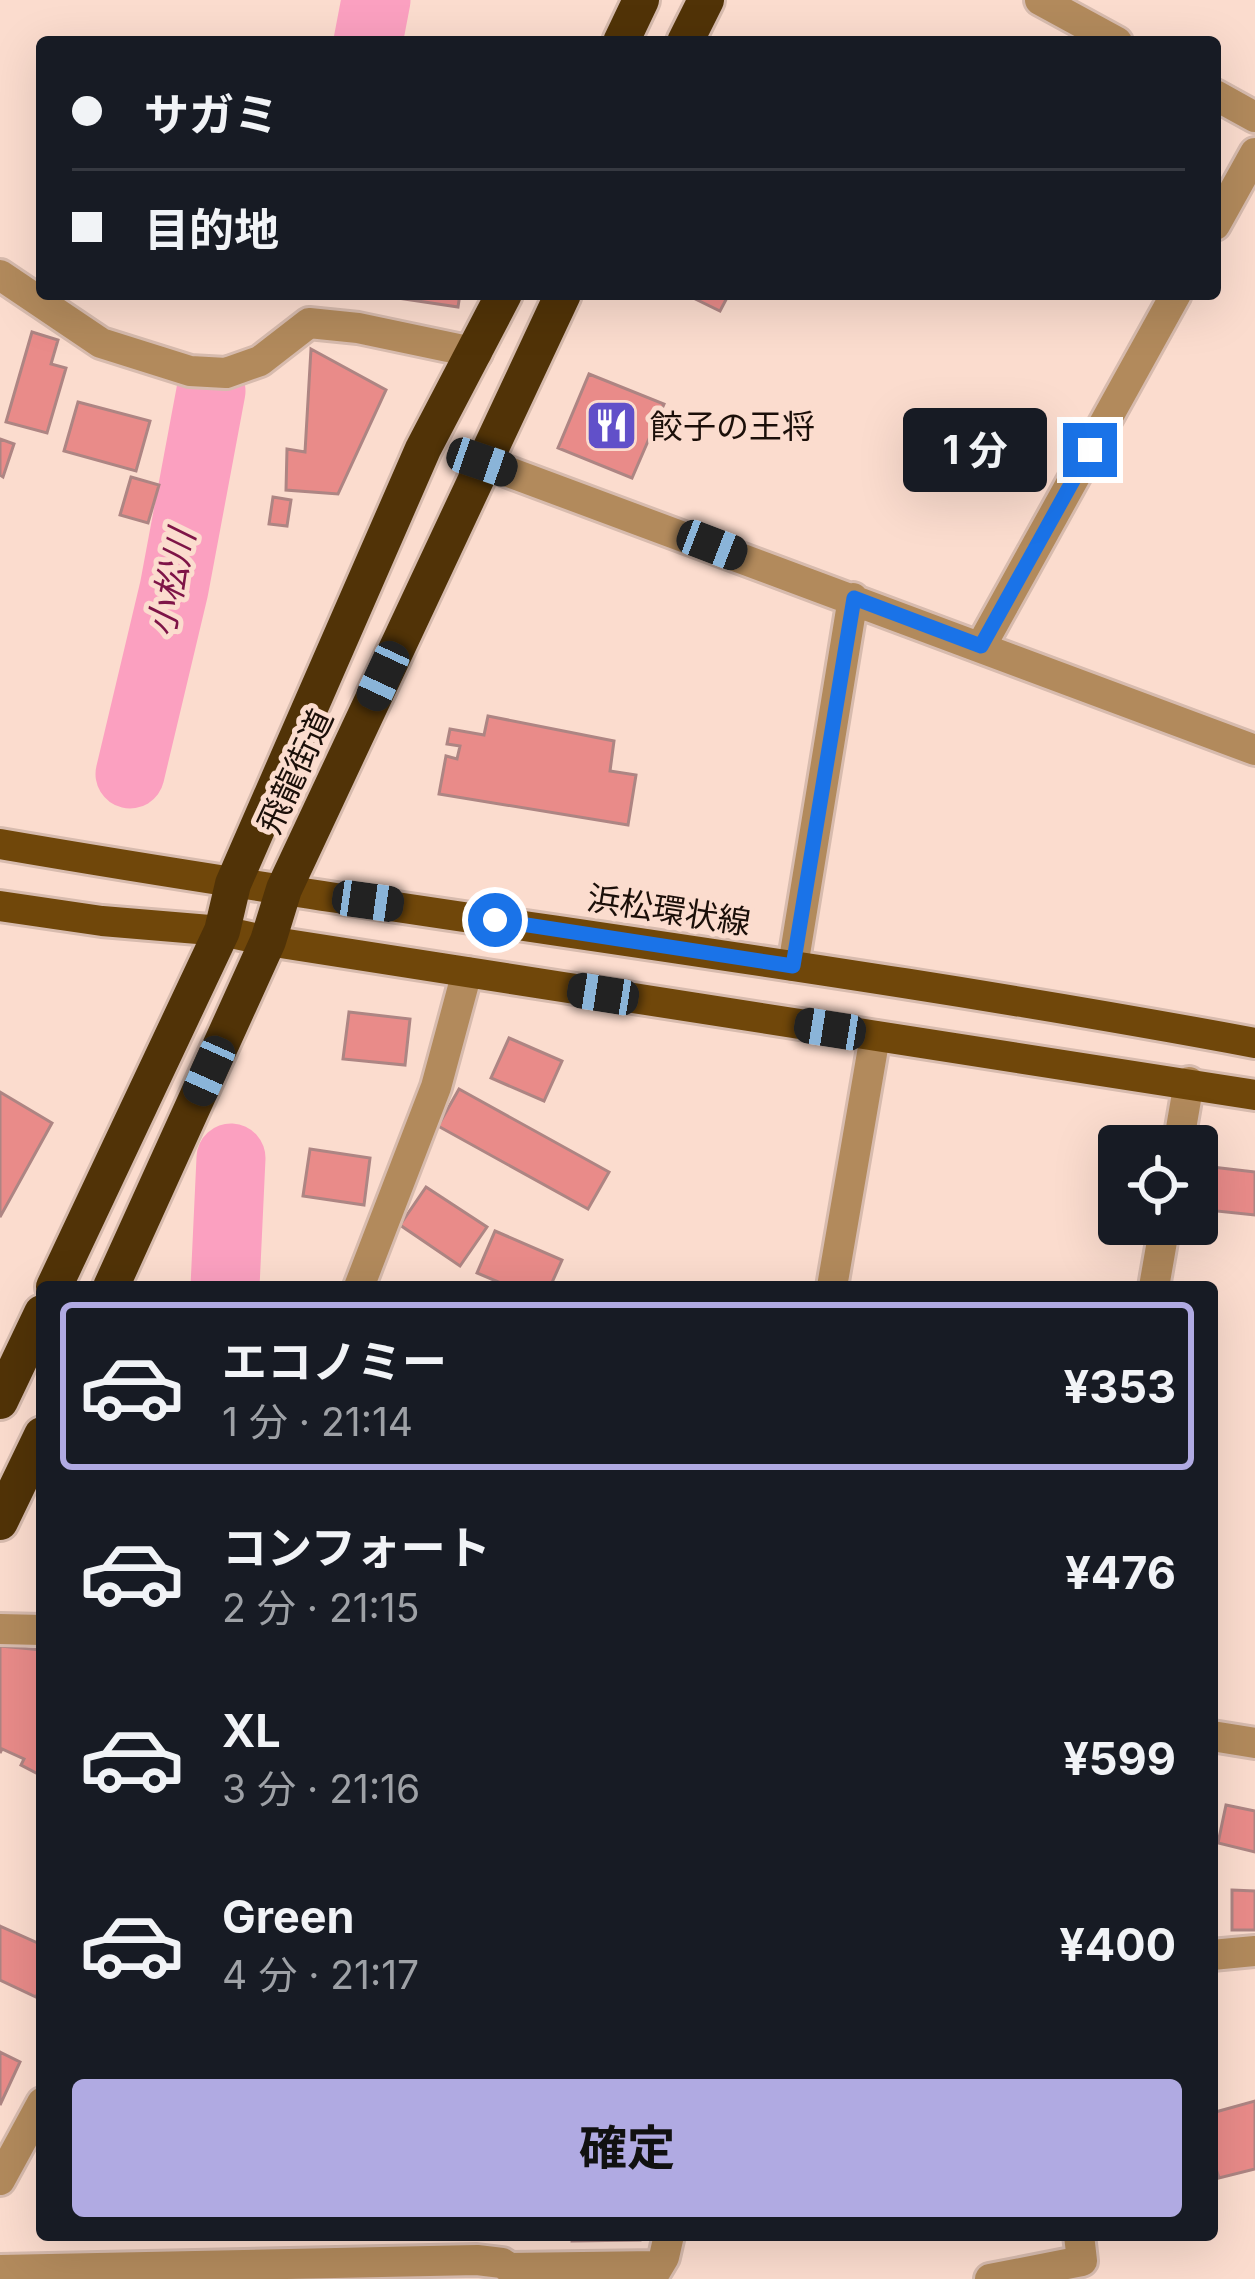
<!DOCTYPE html>
<html lang="ja">
<head>
<meta charset="utf-8">
<style>
  :root { --surface:#171b24; --page:#20242c; --text:#f1f3f6; --muted:#9ea1a6; --line:#363941; --accent:#b0aae2 }
  body { margin:0; font-family:Inter,"Noto Sans JP",sans-serif; background:var(--page); color:var(--text); height:100vh; display:flex; flex-direction:column; font-size:45px; white-space:nowrap }
  * { box-sizing:border-box; margin:0 }
  p { font-size:39px; color:var(--muted) }
  .icon { flex:none; width:66px; height:66px; fill:none; stroke:currentColor; stroke-width:2; stroke-linecap:round; stroke-linejoin:round }
  .map { position:relative; flex:1; overflow:hidden }
  .side { position:absolute; left:36px; top:1281px; width:1182px; height:960px; display:flex; flex-direction:column; background:var(--surface); border-radius:12px; box-shadow:0 12px 48px #0002 }
  .side>* { flex:none }
  .hud { position:absolute; left:36px; top:36px; width:1185px; height:264px; border-radius:12px; box-shadow:0 12px 48px #0002; display:grid; align-content:center; height:264px; padding:0 36px; background:var(--surface) }
  .fabs { position:absolute; left:1098px; top:1125px; display:grid; gap:24px }
  .fabs a { display:grid; place-items:center; width:120px; height:120px; border-radius:12px; background:var(--surface); box-shadow:0 12px 48px #0002; font-size:60px }
  .end { position:absolute; width:54px; height:54px; margin:-27px; border:15px solid #1a73e8; background:#fff; box-shadow:0 0 0 6px #fff }
  .from { border-radius:50% }
  .bubble { position:absolute; height:84px; border-radius:12px; background:var(--surface); box-shadow:0 12px 48px #0002; font-size:39px; font-weight:700; line-height:84px; text-align:center }
  .car { position:absolute; width:36px; height:72px; margin:-36px -18px; border-radius:15px; box-shadow:0 0 9px 3px #0007; background:linear-gradient(#222 24%,#8ab4d8 0 40%,#222 0 76%,#8ab4d8 0 86%,#222 0) }
  .hud b { display:flex; align-items:center; gap:42px; height:114px; font-size:45px }
  .hud b+b { border-top:3px solid var(--line) }
  .hud i { width:30px; height:30px; background:var(--text) }
  ul { padding:21px 0 0; list-style:none }
  li { display:flex; align-items:center; gap:36px; height:168px; margin:0 24px 18px; padding:0 12px; border:6px solid transparent; border-radius:12px }
  li div { flex:1 }
  li b { display:block; font-size:45px }
  li em { font-style:normal; font-weight:700 }
  li.on { border-color:var(--accent) }
  li>.icon { width:108px; height:108px; stroke-width:1.5 }
  .primary-button { display:flex; gap:24px; margin-top:auto; padding:24px 36px }
  .primary-button a { flex:1; height:138px; border-radius:12px; background:var(--accent); color:#111; font-size:48px; font-weight:700; line-height:138px; text-align:center }
  .map>svg:first-child { display:block }
</style>
</head>
<body>
<div class="map">
<svg width="1255" height="2279" viewBox="0 0 1255 2279">
  <rect width="100%" height="100%" fill="#fbdcce"/>
  <g fill="none" stroke-linecap="round" stroke-linejoin="round">
    <path stroke="#fba0c0" stroke-width="69" d="M368,42L376,0
      M130,774L174,589L211,391
      M225,1287L231,1158"/>
  </g>
  <path fill="#e98b89" stroke="#ad8583" stroke-width="3" d="M371,294H460L458,307Z
    M685,294H729L720,311Z
    M32,332L58,340L51,364L66,368L47,433L6,422Z
    M311,349L386,390L338,494L286,490L287,449L305,452Z
    M589,374L664,404L632,478L558,448Z
    M78,402L150,421L136,471L64,451Z
    M0,439L14,444L3,477L0,475Z
    M131,477L159,485L148,523L120,515Z
    M273,497L291,500L287,526L269,524Z
    M488,716L614,741L610,771L636,775L628,825L439,794L446,756L457,759L460,746L447,744L450,729L484,735Z
    M349,1012L410,1019L405,1065L343,1059Z
    M509,1038L562,1061L544,1101L491,1078Z
    M459,1089L609,1172L588,1209L438,1126Z
    M0,1092L52,1123L0,1217Z
    M310,1149L370,1158L364,1205L303,1196Z
    M1212,1167L1255,1172V1215L1207,1210Z
    M426,1187L487,1227L460,1266L400,1225Z
    M495,1231L562,1260L550,1287H510L477,1273Z
    M0,1646L42,1650V1776L21,1765L24,1759L2,1749L0,1753Z
    M1226,1805L1255,1811V1852L1218,1843Z
    M1232,1890L1255,1891V1930H1232Z
    M0,1926L42,1945V1985L36,1997L0,1980Z
    M0,2052L20,2062L0,2105Z
    M1255,2101V2169L1219,2178L1212,2156V2113Z
    M572,2235H640V2240L572,2241Z"/>
  <g fill="none" stroke-linecap="round" stroke-linejoin="round">
    <defs>
      <path id="minor" d="M1040,0L1117,42
        M1215,95L1255,117
        M1215,225L1255,153
        M0,275L101,343L190,371L226,373L260,361L309,323L358,328L477,353
        M482,462L1255,750
        M981,646L1176,294
        M793,966L853,598
        M1178,1146L1189,1082
        M359,1287L436,1087L467,972
        M832,1287L875,1036
        M1154,1287L1165,1224
        M0,1629L42,1630
        M1212,1736L1255,1743
        M1212,1955L1255,1951
        M0,2180L42,2103
        M509,2268L657,2266
        M0,2270L477,2260L502,2263L526,2279
        M651,2279L664,2257L669,2235
        M990,2279L1082,2261L1079,2235"/>
      <path id="major" d="M0,844C417,916 839,965 1255,1043
        M0,906L102,921L222,931L268,941L1255,1095"/>
      <path id="highway" d="M621,42L641,0
        M685,42L706,0
        M54,1287L222,931L233,884L423,449L504,294
        M111,1287L268,941L284,889L563,294
        M0,1401L42,1313
        M0,1522L42,1435"/>
    </defs>
    <use href="#minor" stroke="#d7bbae" stroke-width="36"/>
    <use href="#major" stroke="#d7bbae" stroke-width="36"/>
    <use href="#highway" stroke="#d7bbae" stroke-width="42"/>
    <use href="#minor" stroke="#b28a5c" stroke-width="30"/>
    <use href="#major" stroke="#70470a" stroke-width="30"/>
    <use href="#highway" stroke="#513307" stroke-width="36"/>
  </g>
  <g fill="none" stroke-linecap="round" stroke-linejoin="round">
    <path stroke="#1a73e8" stroke-width="15" d="M495,920L793,966L854,598L981,646L1090,450"/>
  </g>
  <defs>
    <symbol id="restaurant-square" viewBox="-11 -11 22 22"><rect x="-9" y="-9" width="18" height="18" rx="4" fill="#6150c9" stroke="#fbdcce"/><path d="M-5-6h1v4h1v-4h1v4h1v-4h1v5L-1.5 .5V6h-2V.5L-5-1ZM5-6V6H3V1.5H1.5Q1.5-4 5-6Z" fill="#fff"/></symbol>
  </defs>
  <g fill-rule="evenodd">
    <use href="#restaurant-square" x="582" y="396" width="59" height="59"/>
  </g>
  <g text-anchor="middle" stroke-width="10" stroke-linejoin="round" paint-order="stroke">
    <g font-size="33" fill="#1b0f09" stroke="#fbdcce" text-anchor="start">
      <text x="650" y="438">餃子の王将</text>
    </g>
    <g font-size="33" fill="#1b0f09" stroke="#fbdcce">
      <text transform="translate(295 771) rotate(-65)" y="12">飛龍街道</text>
      <text transform="translate(669 910) rotate(9)" y="12">浜松環状線</text>
    </g>
    <g font-size="36" font-style="italic" fill="#7e1447" stroke="#fbdcce">
      <text transform="translate(171 583) rotate(-78)" y="13">小松川</text>
    </g>
  </g>
</svg>
<div class="fabs">
<a><svg class="icon" aria-label="locate" viewBox="0 0 24 24"><circle cx="12" cy="12" r="6"/><path d="M12 2v4M12 18v4M2 12h4M18 12h4"/></svg></a>
</div>
<i class="end from" style="left:495px;top:920px"></i>
<i class="end" style="left:1090px;top:450px"></i>
<div class="bubble" style="left:903px;top:408px;width:144px">1 分</div>
<i class="car" style="left:482px;top:462px;rotate:109deg"></i>
<i class="car" style="left:712px;top:545px;rotate:111deg"></i>
<i class="car" style="left:383px;top:676px;rotate:205deg"></i>
<i class="car" style="left:368px;top:901px;rotate:98deg"></i>
<i class="car" style="left:603px;top:994px;rotate:279deg"></i>
<i class="car" style="left:830px;top:1029px;rotate:279deg"></i>
<i class="car" style="left:209px;top:1071px;rotate:204deg"></i>
<div class="hud">
<b><i class="from"></i>サガミ</b>
<b><i></i>目的地</b>
</div>
<section class="side">
<ul>
<li class="on"><svg class="icon" aria-label="car" viewBox="0 0 24 24"><path d="M5 17H2v-5l4-1 3-4h7l3 4 3 1v5h-3M9 17h6M6 11h13"/><circle cx="7" cy="17" r="2"/><circle cx="17" cy="17" r="2"/></svg><div><b>エコノミー</b><p>1 分 · 21:14</p></div><em>¥353</em></li>
<li><svg class="icon" aria-label="car" viewBox="0 0 24 24"><path d="M5 17H2v-5l4-1 3-4h7l3 4 3 1v5h-3M9 17h6M6 11h13"/><circle cx="7" cy="17" r="2"/><circle cx="17" cy="17" r="2"/></svg><div><b>コンフォート</b><p>2 分 · 21:15</p></div><em>¥476</em></li>
<li><svg class="icon" aria-label="car" viewBox="0 0 24 24"><path d="M5 17H2v-5l4-1 3-4h7l3 4 3 1v5h-3M9 17h6M6 11h13"/><circle cx="7" cy="17" r="2"/><circle cx="17" cy="17" r="2"/></svg><div><b>XL</b><p>3 分 · 21:16</p></div><em>¥599</em></li>
<li><svg class="icon" aria-label="car" viewBox="0 0 24 24"><path d="M5 17H2v-5l4-1 3-4h7l3 4 3 1v5h-3M9 17h6M6 11h13"/><circle cx="7" cy="17" r="2"/><circle cx="17" cy="17" r="2"/></svg><div><b>Green</b><p>4 分 · 21:17</p></div><em>¥400</em></li>
</ul>
<div class="primary-button"><a>確定</a></div>
</section>
</div>
</body>
</html>
